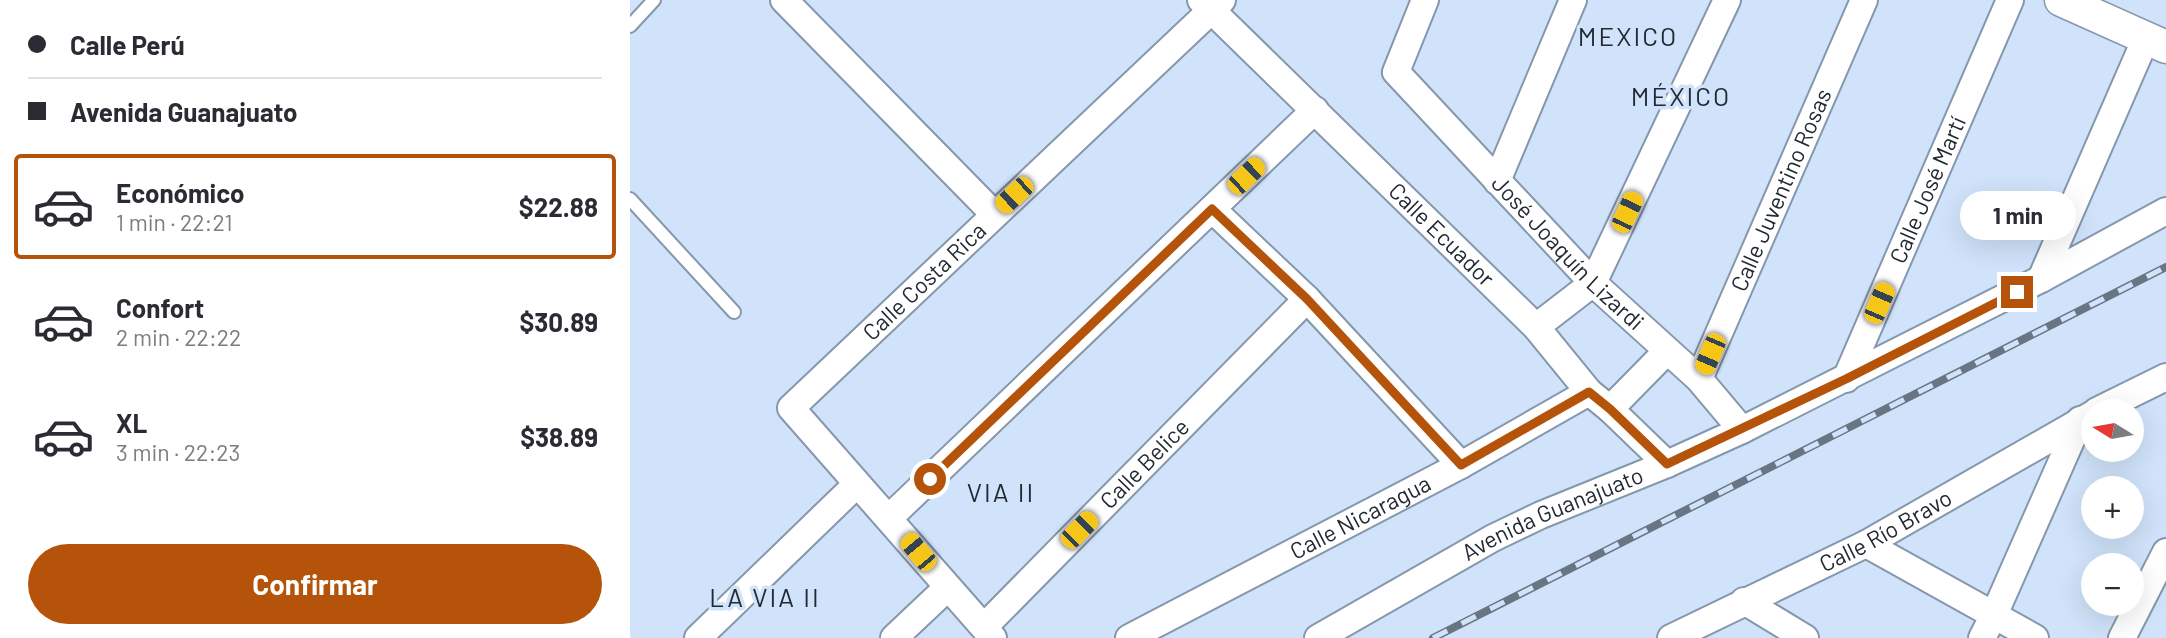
<!DOCTYPE html>
<html lang="es">
<head>
<meta charset="utf-8">
<style>
  :root { --surface:#fff; --page:#f7f7f7; --text:#2b2b33; --muted:#7c7c81; --line:#e1e1e2; --accent:#b45309 }
  body { margin:0; font-family:Barlow,sans-serif; background:var(--page); color:var(--text); height:100vh; display:flex; flex-direction:column; font-size:26px; white-space:nowrap }
  * { box-sizing:border-box; margin:0 }
  p { font-size:23px; color:var(--muted) }
  .icon { flex:none; width:38px; height:38px; fill:none; stroke:currentColor; stroke-width:2; stroke-linecap:round; stroke-linejoin:round }
  .map { position:relative; flex:1; overflow:hidden }
  .side { display:flex; flex-direction:column; background:var(--surface); width:630px }
  .side>* { flex:none }
  .banner { display:grid; align-content:center; height:154px; padding:0 28px; background:var(--surface) }
  .needle { width:46px; rotate:281deg }
  .buttons { position:absolute; left:1451px; top:399px; display:grid; gap:14px }
  .buttons a { display:grid; place-items:center; width:63px; height:63px; border-radius:50%; background:var(--surface); box-shadow:0 7px 28px #0002; font-size:35px }
  .end { position:absolute; width:32px; height:32px; margin:-16px; border:9px solid #b45309; background:#fff; box-shadow:0 0 0 4px #fff }
  .from { border-radius:50% }
  .bubble { position:absolute; height:49px; border-radius:24px; background:var(--surface); box-shadow:0 7px 28px #0002; font-size:23px; font-weight:700; line-height:49px; text-align:center }
  .car { position:absolute; width:21px; height:42px; margin:-21px -10px; border-radius:9px; box-shadow:0 0 5px 2px #0007; background:linear-gradient(#f5c518 24%,#345 0 40%,#f5c518 0 76%,#345 0 86%,#f5c518 0) }
  .banner b { display:flex; align-items:center; gap:24px; height:66px; font-size:26px }
  .banner b+b { border-top:2px solid var(--line) }
  .banner i { width:18px; height:18px; background:var(--text) }
  ul { padding:0; list-style:none }
  li { display:flex; align-items:center; gap:21px; height:105px; margin:0 14px 10px; padding:0 14px; border:4px solid transparent; border-radius:7px }
  li div { flex:1 }
  li b { display:block; font-size:26px }
  li em { font-style:normal; font-weight:700 }
  li.selected { border-color:var(--accent) }
  li>.icon { width:63px; height:63px; stroke-width:1.5 }
  .primary-button { display:flex; gap:14px; margin-top:auto; padding:14px 28px }
  .primary-button a { flex:1; height:80px; border-radius:42px; background:var(--accent); color:#fff; font-size:28px; font-weight:700; line-height:80px; text-align:center }
  main { display:flex; flex:1; min-height:0 }
  .map>svg:first-child { display:block }
</style>
</head>
<body>
<main>
<section class="side">
<div class="banner">
<b><i class="from"></i>Calle Perú</b>
<b><i></i>Avenida Guanajuato</b>
</div>
<ul>
<li class="selected"><svg class="icon" aria-label="car" viewBox="0 0 24 24"><path d="M5 17H2v-5l4-1 3-4h7l3 4 3 1v5h-3M9 17h6M6 11h13"/><circle cx="7" cy="17" r="2"/><circle cx="17" cy="17" r="2"/></svg><div><b>Económico</b><p>1 min · 22:21</p></div><em>$22.88</em></li>
<li><svg class="icon" aria-label="car" viewBox="0 0 24 24"><path d="M5 17H2v-5l4-1 3-4h7l3 4 3 1v5h-3M9 17h6M6 11h13"/><circle cx="7" cy="17" r="2"/><circle cx="17" cy="17" r="2"/></svg><div><b>Confort</b><p>2 min · 22:22</p></div><em>$30.89</em></li>
<li><svg class="icon" aria-label="car" viewBox="0 0 24 24"><path d="M5 17H2v-5l4-1 3-4h7l3 4 3 1v5h-3M9 17h6M6 11h13"/><circle cx="7" cy="17" r="2"/><circle cx="17" cy="17" r="2"/></svg><div><b>XL</b><p>3 min · 22:23</p></div><em>$38.89</em></li>
</ul>
<div class="primary-button"><a>Confirmar</a></div>
</section>
<div class="map">
<svg width="1536" height="638" viewBox="0 0 1536 638">
  <rect width="100%" height="100%" fill="#d0e3fa"/>
  <g fill="none" stroke-linecap="round" stroke-linejoin="round">
    <defs>
      <path id="service" d="M0,26L24,0
        M0,199L104,312"/>
      <g id="minor">
        <path d="M154,0L364,214"/>
        <path id="s1" d="M571,0L906,327L959,392L980,409L1037,464"/>
        <path id="s2" d="M795,0L766,72L963,283L1069,379L1112,430"/>
        <path d="M867,181L943,0"/>
        <path d="M582,209L677,299L831,465"/>
        <path d="M1411,279L1516,38"/>
        <path d="M906,327L963,283L1097,0"/>
        <path id="s3" d="M1069,379L1234,0"/>
        <path id="s4" d="M1216,379L1380,0"/>
        <path d="M980,409L1037,351"/>
        <path d="M1467,411L1536,377"/>
        <path d="M259,518L685,110"/>
        <path d="M1236,544L1405,638"/>
        <path d="M1114,601L1175,638"/>
        <path id="s5" d="M354,627L677,299"/>
        <path d="M68,638L227,484"/>
        <path d="M264,638L317,588"/>
        <path id="s6" d="M363,638L161,408L592,0"/>
        <path id="s7" d="M499,638L831,465L959,392"/>
        <path id="s8" d="M688,638L863,538L911,515L1037,464L1112,430L1411,279L1536,211"/>
        <path id="s9" d="M1041,638L1236,544L1463,414"/>
        <path d="M1352,638L1364,615L1450,420"/>
        <path d="M1492,638L1536,552"/>
      </g>
      <path id="tertiary" d="M1431,0L1536,47"/>
    </defs>
    <use href="#service" stroke="#8597ac" stroke-width="16"/>
    <use href="#minor" stroke="#8597ac" stroke-width="30"/>
    <use href="#tertiary" stroke="#8597ac" stroke-width="35"/>
    <use href="#service" stroke="#fff" stroke-width="12"/>
    <use href="#minor" stroke="#fff" stroke-width="26"/>
    <use href="#tertiary" stroke="#fff" stroke-width="32"/>
    <defs>
      <path id="rail" d="M803,638L1536,267"/>
    </defs>
    <use href="#rail" stroke="#697583" stroke-width="8"/>
    <use href="#rail" stroke="#d0e3fa" stroke-width="5" stroke-dasharray="16" stroke-linecap="butt"/>
  </g>
  <g fill="none" stroke-linecap="round" stroke-linejoin="round">
    <path stroke="#b45309" stroke-width="9" d="M300,479L582,209L677,299L831,465L959,392L980,409L1037,464L1216,379L1387,292"/>
  </g>
  <g text-anchor="middle" stroke-width="7" stroke-linejoin="round" paint-order="stroke">
    <g font-size="23" fill="#222931" stroke="#d0e3fa">
      <text dy="8" stroke="none"><textPath href="#s3" startOffset="206">Calle Juventino Rosas</textPath></text>
      <text dy="8" stroke="none"><textPath href="#s4" startOffset="206">Calle José Martí</textPath></text>
      <text dy="8" stroke="none"><textPath href="#s1" startOffset="336">Calle Ecuador</textPath></text>
      <text dy="8" stroke="none"><textPath href="#s2" startOffset="327">José Joaquín Lizardi</textPath></text>
      <text dy="8" stroke="none"><textPath href="#s6" startOffset="490">Calle Costa Rica</textPath></text>
      <text dy="8" stroke="none"><textPath href="#s5" startOffset="229">Calle Belice</textPath></text>
      <text dy="8" stroke="none"><textPath href="#s8" startOffset="266">Avenida Guanajuato</textPath></text>
      <text dy="8" stroke="none"><textPath href="#s7" startOffset="261">Calle Nicaragua</textPath></text>
      <text dy="8" stroke="none"><textPath href="#s9" startOffset="240">Calle Río Bravo</textPath></text>
    </g>
    <g font-size="26" letter-spacing="2" fill="#222931" stroke="#d0e3fa">
      <text x="998" y="46">MEXICO</text>
      <text x="1051" y="106">MÉXICO</text>
      <text x="371" y="502">VIA II</text>
      <text x="135" y="607">LA VIA II</text>
    </g>
  </g>
</svg>
<div class="buttons">
<a><svg class="needle" viewBox="-14 -14 28 28"><path d="M0-13l5 13h-10z" fill="#e53935"/><path d="M0 13l5-13h-10z" fill="#7c7c81"/></svg></a>
<a>+</a>
<a>−</a>
</div>
<i class="end from" style="left:300px;top:479px"></i>
<i class="end" style="left:1387px;top:292px"></i>
<div class="bubble" style="left:1330px;top:191px;width:116px">1 min</div>
<i class="car" style="left:616px;top:176px;rotate:46deg"></i>
<i class="car" style="left:384px;top:195px;rotate:227deg"></i>
<i class="car" style="left:997px;top:212px;rotate:25deg"></i>
<i class="car" style="left:1249px;top:303px;rotate:23deg"></i>
<i class="car" style="left:1080px;top:354px;rotate:203deg"></i>
<i class="car" style="left:449px;top:530px;rotate:45deg"></i>
<i class="car" style="left:288px;top:552px;rotate:320deg"></i>
</div>
</main>
</body>
</html>
